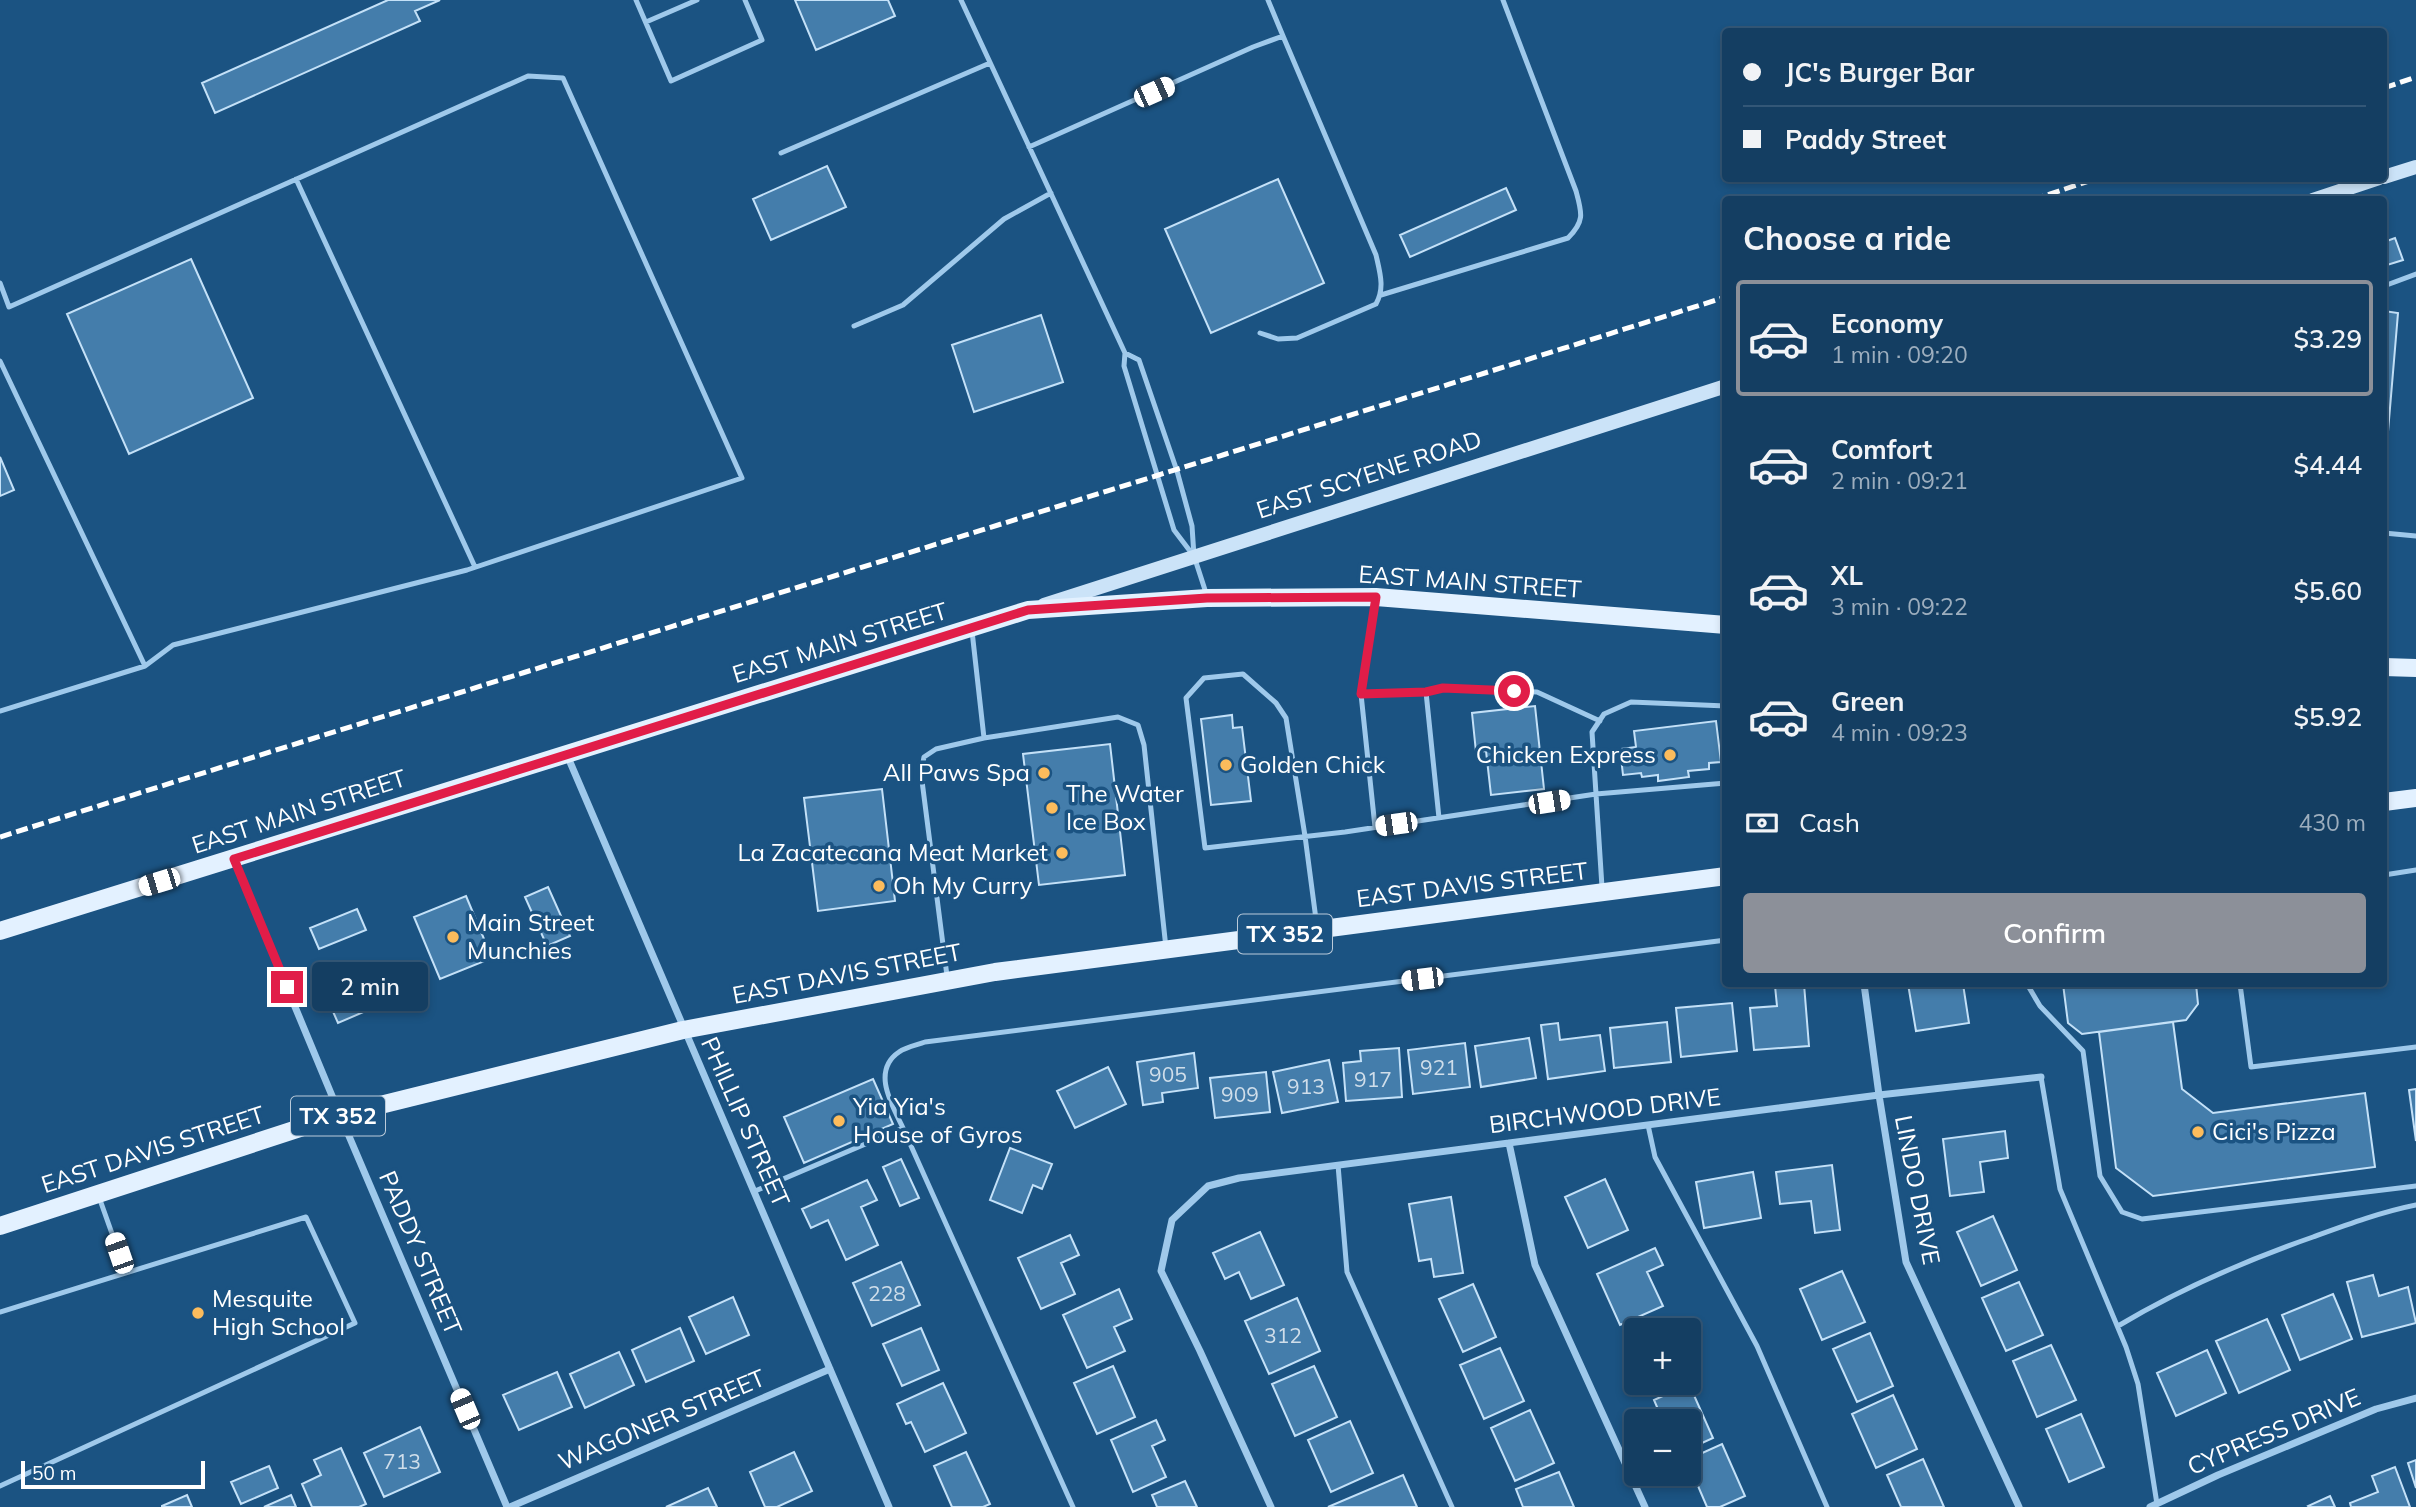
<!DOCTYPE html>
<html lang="en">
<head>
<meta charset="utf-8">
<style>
  :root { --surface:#143e62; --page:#21496b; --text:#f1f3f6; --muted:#9daebe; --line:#335777; --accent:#8c9099 }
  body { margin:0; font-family:Mulish,sans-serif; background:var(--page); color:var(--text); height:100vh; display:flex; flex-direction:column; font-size:26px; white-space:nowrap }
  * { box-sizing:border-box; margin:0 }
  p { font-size:23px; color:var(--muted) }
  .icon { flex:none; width:38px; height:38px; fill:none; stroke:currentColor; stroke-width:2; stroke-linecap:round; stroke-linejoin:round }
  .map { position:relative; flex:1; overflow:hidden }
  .panel { position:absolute; left:1722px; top:196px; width:665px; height:791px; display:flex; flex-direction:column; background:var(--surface); border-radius:7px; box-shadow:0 4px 10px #0003,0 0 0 2px var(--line) }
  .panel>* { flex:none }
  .hud { position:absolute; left:1722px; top:28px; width:665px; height:154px; border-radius:7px; box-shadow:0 4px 10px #0003,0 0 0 2px var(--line); display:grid; align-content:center; height:154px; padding:0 21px; background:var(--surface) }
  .fabs { position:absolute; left:1624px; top:1318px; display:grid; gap:14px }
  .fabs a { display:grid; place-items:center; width:77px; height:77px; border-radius:7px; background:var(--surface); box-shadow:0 4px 10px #0003,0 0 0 2px var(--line); font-size:35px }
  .scale { position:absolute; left:21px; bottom:18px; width:184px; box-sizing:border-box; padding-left:7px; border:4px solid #fff; border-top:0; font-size:19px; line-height:24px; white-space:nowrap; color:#fff; -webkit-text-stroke:5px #1b5382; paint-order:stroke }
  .end { position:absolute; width:32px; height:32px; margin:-16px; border:9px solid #e11d48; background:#fff; box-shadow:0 0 0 4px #fff }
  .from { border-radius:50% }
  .bubble { position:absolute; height:49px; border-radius:7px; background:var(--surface); box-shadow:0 4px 10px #0003,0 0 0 2px var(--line); font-size:23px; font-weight:600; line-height:49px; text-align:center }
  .car { position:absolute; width:21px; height:42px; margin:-21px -10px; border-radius:9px; box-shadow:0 0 5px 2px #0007; background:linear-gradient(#fff 24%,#345 0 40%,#fff 0 76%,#345 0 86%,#fff 0) }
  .hud b { display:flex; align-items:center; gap:24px; height:66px; font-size:26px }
  .hud b+b { border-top:2px solid var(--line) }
  .hud i { width:18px; height:18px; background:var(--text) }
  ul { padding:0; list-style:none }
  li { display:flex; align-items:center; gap:21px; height:116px; margin:0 14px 10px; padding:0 7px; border:4px solid transparent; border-radius:7px }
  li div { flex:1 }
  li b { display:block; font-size:26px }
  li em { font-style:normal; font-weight:600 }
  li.selected { border-color:var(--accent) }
  li>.icon { width:63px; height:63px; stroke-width:1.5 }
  h2 { padding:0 21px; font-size:32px; line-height:84px }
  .pay { display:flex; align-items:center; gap:18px; height:77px; padding:0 21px; font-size:26px }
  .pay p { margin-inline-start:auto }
  .primary-button { display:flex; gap:14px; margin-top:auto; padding:14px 21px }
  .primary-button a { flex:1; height:80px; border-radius:7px; background:var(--accent); color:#fff; font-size:28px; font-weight:600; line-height:80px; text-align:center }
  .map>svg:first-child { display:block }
</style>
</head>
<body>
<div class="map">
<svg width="2416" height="1507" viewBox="0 0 2416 1507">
  <rect width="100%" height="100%" fill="#1b5382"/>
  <path fill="#447dab" stroke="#c4e1f8" stroke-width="2" d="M388,0H440L415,11L420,21L215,113L202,83Z
    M795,0H888L895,16L816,50Z
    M827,166L846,207L771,240L753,199Z
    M1278,179L1324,283L1211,333L1165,229Z
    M1506,188L1516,210L1410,257L1400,235Z
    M2395,238L2403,260L2384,266V242Z
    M191,259L253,398L129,454L67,314Z
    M2384,311L2398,313L2384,479Z
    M1041,315L1063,382L974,412L952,345Z
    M0,457L14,490L0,496Z
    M1535,706L1544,789L1491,795L1486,751L1476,752L1472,713Z
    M1232,715L1233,728L1242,727L1251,801L1211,805L1201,719Z
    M1716,721L1721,762L1709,763V769L1688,771L1689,777L1658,781V775L1642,777L1641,773L1623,775L1620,749L1636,747L1634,731Z
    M1110,744L1125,875L1039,885L1023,754Z
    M882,789L895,901L818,911L804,798Z
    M548,887L570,936L547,946L525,897Z
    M466,896L492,958L440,979L414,917Z
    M357,909L366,930L319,949L310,928Z
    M402,968L412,991L338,1023L328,1000Z
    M1804,984L1809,1046L1754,1050L1750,1008L1777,1006L1775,986Z
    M1908,984H1963L1969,1023L1916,1031Z
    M2063,984H2196L2198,1004L2186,1020L2082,1034L2068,1023Z
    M1732,1003L1737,1051L1681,1057L1676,1008Z
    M1667,1022L1671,1062L1614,1068L1610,1028Z
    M2173,1022L2182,1089L2213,1113L2365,1093L2375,1167L2153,1196L2116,1168L2099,1032Z
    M1558,1023L1560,1040L1600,1035L1605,1071L1548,1079L1541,1025Z
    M1529,1038L1536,1078L1481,1087L1475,1046Z
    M1465,1043L1470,1087L1413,1094L1408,1050Z
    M1399,1048L1402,1097L1346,1101L1343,1063L1361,1061L1360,1051Z
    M1194,1053L1198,1088L1162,1093L1163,1102L1143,1105L1137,1062Z
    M1329,1060L1338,1102L1282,1113L1273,1072Z
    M1108,1067L1126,1104L1075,1128L1057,1091Z
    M1266,1072L1270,1112L1215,1118L1210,1078Z
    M873,1079L893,1124L804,1163L784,1117Z
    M2416,1089V1141L2409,1090Z
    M2005,1131L2008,1158L1980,1162L1984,1192L1950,1196L1943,1139Z
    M1010,1148L1052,1164L1042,1189L1033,1185L1022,1213L990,1200Z
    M901,1159L919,1198L900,1206L883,1167Z
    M1832,1165L1840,1230L1815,1233L1811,1201L1780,1204L1776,1172Z
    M1753,1172L1761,1218L1704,1228L1696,1182Z
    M1605,1179L1628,1230L1588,1248L1565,1197Z
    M867,1180L877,1200L861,1207L878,1245L846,1260L828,1220L811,1228L802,1209Z
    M1451,1197L1463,1273L1434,1277L1431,1259L1419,1261L1409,1204Z
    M1993,1216L2017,1270L1981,1286L1957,1232Z
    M1260,1232L1284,1285L1251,1299L1239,1272L1225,1279L1213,1253Z
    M1070,1235L1079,1255L1061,1263L1075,1294L1041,1309L1018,1258Z
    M1655,1248L1663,1265L1647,1272L1663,1306L1620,1325L1597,1274Z
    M901,1262L920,1305L872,1326L853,1283Z
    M1842,1271L1865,1322L1822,1340L1800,1289Z
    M2373,1275L2379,1296L2408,1287L2416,1323L2362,1337L2347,1282Z
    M2019,1282L2043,1335L2006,1351L1982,1298Z
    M1473,1284L1496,1337L1463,1352L1439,1299Z
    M1119,1289L1132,1319L1114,1327L1125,1351L1087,1368L1063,1315Z
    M2333,1294L2352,1339L2300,1360L2282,1315Z
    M733,1297L749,1335L706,1354L689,1317Z
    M1297,1298L1320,1351L1269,1374L1245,1321Z
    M2267,1319L2290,1370L2239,1393L2216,1341Z
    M1666,1321L1670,1330H1646Z
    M680,1328L694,1361L646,1382L632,1350Z
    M921,1328L939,1370L902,1386L883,1344Z
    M1870,1333L1893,1386L1857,1402L1833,1349Z
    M1636,1334V1361L1626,1339Z
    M2051,1345L2076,1400L2037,1417L2013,1361Z
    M1500,1348L1524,1401L1484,1419L1460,1365Z
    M2207,1350L2226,1393L2176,1416L2157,1373Z
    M619,1352L634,1385L585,1408L570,1374Z
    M1113,1366L1135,1417L1097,1434L1074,1383Z
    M1314,1366L1337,1417L1295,1436L1272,1384Z
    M557,1372L572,1407L519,1430L503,1395Z
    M1646,1382H1667L1649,1390Z
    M943,1383L966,1433L925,1452L911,1422L906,1424L897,1404Z
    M1689,1384L1713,1438L1689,1449V1421H1663L1654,1400Z
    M1893,1395L1917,1449L1876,1468L1852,1414Z
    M1530,1410L1554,1463L1515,1481L1491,1428Z
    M2081,1414L2104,1467L2069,1482L2046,1429Z
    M1156,1420L1165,1440L1152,1446L1166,1477L1133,1492L1111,1440Z
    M1350,1421L1373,1473L1331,1492L1308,1440Z
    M420,1427L440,1472L384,1497L364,1453Z
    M1722,1444L1745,1496L1720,1507H1707L1689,1465V1459Z
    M341,1448L366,1504L359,1507H312L302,1484L321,1475L314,1460Z
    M794,1452L812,1491L777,1507H765L750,1472Z
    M966,1452L990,1504L983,1507H952L934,1466Z
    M1923,1459L1944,1507H1901L1887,1475Z
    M2416,1460V1488L2408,1463Z
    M269,1466L278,1488L241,1504L231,1482Z
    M2395,1467L2410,1507H2351L2350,1503L2378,1492L2372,1476Z
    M1559,1472L1574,1507H1523L1516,1489Z
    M1403,1475L1417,1507H1328Z
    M1185,1481L1197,1507H1157L1152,1495Z
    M708,1488L717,1507H666Z
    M187,1495L192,1507H162V1506Z
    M291,1495L296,1507H264Z
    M2330,1496L2335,1507H2309L2308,1506Z"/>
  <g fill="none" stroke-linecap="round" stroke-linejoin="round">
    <path stroke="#9fc9eb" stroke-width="5" d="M636,0L671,81L762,40L745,0
      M961,0L1125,353L1124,366L1174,530L1193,555
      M646,22L697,0
      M1029,147L1253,47L1283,36L1268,0
      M781,153L990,63
      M296,179L475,567
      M0,283L9,307L528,76L563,78L742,478L467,570L173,645L145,666L0,711
      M2384,286L2416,274
      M1381,295L1568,238C1585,221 1582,213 1576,191L1503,0
      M854,326L903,305L1004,219L1051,193
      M1260,333L1278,339L1297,338L1376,304C1385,288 1380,273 1376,255L1283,36
      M1125,353L1139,360L1177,471L1192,526L1194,556L1206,593
      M0,361L145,666
      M2384,533L2416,536
      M1361,694L1426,692
      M984,738L1118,717L1138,725L1144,745L1166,948
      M1439,818L1426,692L1443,689L1537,692L1600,721
      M1375,827L1361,694L1375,601
      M2384,875L2416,870
      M1602,887L1592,732L1604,714L1631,702L1726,706
      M1317,927L1305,836L1286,718L1276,703L1243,674L1204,678L1186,698L1205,848L1345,832L1596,794L1726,783
      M947,976L921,773L924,757L936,749L984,738L972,631
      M2027,984L2040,1006L2083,1051L2100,1176L2122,1212L2142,1219L2416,1186
      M2240,984L2251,1067L2416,1047
      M2041,1077L2060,1189L2126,1347L2138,1384L2157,1504
      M1648,1125L1655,1157L1757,1346L1827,1507
      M903,1128L1073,1507
      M1338,1165L1347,1272L1452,1507
      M755,1191L903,1128C892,1105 871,1071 899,1052C906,1047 917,1045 925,1042L1726,940
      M99,1197L126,1273
      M0,1312L306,1217L355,1323L0,1486
      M2118,1326C2180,1289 2244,1261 2313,1237C2346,1225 2381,1212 2416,1205"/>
    <path stroke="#9fc9eb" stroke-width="7" d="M567,755L889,1507
      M234,860L340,1115L507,1507
      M1864,984L1879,1095L1906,1262L2019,1507
      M1509,1143L1535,1265L1645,1507
      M510,1507L830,1369
      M1271,1507L1200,1351L1161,1271L1172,1220L1208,1186L1239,1178L1879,1095L2041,1077
      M2150,1507L2218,1475L2376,1409L2416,1398"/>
    <path stroke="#cbe3f8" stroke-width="14" d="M2384,177L2416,167
      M2313,200L2379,178
      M1044,605L1726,386"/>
    <path stroke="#e3f1ff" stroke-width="18" d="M2384,667L2416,668
      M2384,802L2416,798
      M0,931L1028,610L1207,598L1376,597L1726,625
      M0,1226L340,1115L683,1030L995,972L1726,876"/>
    <path stroke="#fff" stroke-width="5" stroke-dasharray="12 5" stroke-linecap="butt" d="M2384,88L2416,77
      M2032,200L2098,178
      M0,837C575,655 1151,479 1726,297"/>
  </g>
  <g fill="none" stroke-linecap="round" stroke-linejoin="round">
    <path stroke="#e11d48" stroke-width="9" d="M287,987L234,859L1028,610L1207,598L1376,597L1361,694L1426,692L1443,688L1514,691"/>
  </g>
  <g fill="#fcbc5c" stroke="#1b5382" stroke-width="2.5">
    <circle cx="1670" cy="755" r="7"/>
    <circle cx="1226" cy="765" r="7"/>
    <circle cx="1044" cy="773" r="7"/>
    <circle cx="1052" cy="808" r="7"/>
    <circle cx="1062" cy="853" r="7"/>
    <circle cx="879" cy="886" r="7"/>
    <circle cx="453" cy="937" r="7"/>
    <circle cx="839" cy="1121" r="7"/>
    <circle cx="2198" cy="1132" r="7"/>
    <circle cx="198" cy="1313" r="7"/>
  </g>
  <g text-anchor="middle" stroke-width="7" stroke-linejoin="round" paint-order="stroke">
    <g font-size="21" fill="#d0deea">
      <text x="1439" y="1075">921</text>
      <text x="1168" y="1082">905</text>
      <text x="1373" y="1087">917</text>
      <text x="1306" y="1094">913</text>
      <text x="1240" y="1102">909</text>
      <text x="887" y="1301">228</text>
      <text x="1283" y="1343">312</text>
      <text x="402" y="1469">713</text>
    </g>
    <g fill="#1b5382" stroke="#bbcbda" stroke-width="2">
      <rect x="1238" y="914.5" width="94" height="39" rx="5"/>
      <rect x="291" y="1096.5" width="94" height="39" rx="5"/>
    </g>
    <g font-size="23" font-weight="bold" fill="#fff">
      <text x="1285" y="942">TX 352</text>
      <text x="338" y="1124">TX 352</text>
    </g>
    <g font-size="24" fill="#fff" stroke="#1b5382">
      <text transform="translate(1369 475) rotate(-18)" y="8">EAST SCYENE ROAD</text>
      <text transform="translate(1470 582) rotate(4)" y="8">EAST MAIN STREET</text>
      <text transform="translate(840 643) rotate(-17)" y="8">EAST MAIN STREET</text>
      <text transform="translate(299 812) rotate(-18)" y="8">EAST MAIN STREET</text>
      <text transform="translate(1472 885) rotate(-7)" y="8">EAST DAVIS STREET</text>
      <text transform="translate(847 974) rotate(-11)" y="8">EAST DAVIS STREET</text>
      <text transform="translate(1605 1111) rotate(-7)" y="8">BIRCHWOOD DRIVE</text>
      <text transform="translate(745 1122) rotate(66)" y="8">PHILLIP STREET</text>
      <text transform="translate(153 1150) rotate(-18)" y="8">EAST DAVIS STREET</text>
      <text transform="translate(1917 1190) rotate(79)" y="8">LINDO DRIVE</text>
      <text transform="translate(420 1253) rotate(67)" y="8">PADDY STREET</text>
      <text transform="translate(662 1420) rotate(-23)" y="8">WAGONER STREET</text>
      <text transform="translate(2274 1432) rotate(-23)" y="8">CYPRESS DRIVE</text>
    </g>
    <g font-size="24" fill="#fff" stroke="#1b5382" text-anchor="start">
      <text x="1656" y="763" text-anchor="end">Chicken Express</text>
      <text x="1240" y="773">Golden Chick</text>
      <text x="1030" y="781" text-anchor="end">All Paws Spa</text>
      <text x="1066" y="802">The Water<tspan x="1066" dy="28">Ice Box</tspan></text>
      <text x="1048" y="861" text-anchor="end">La Zacatecana Meat Market</text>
      <text x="893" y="894">Oh My Curry</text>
      <text x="467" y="931">Main Street<tspan x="467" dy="28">Munchies</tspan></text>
      <text x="853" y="1115">Yia Yia's<tspan x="853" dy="28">House of Gyros</tspan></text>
      <text x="2212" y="1140">Cici's Pizza</text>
      <text x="212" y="1307">Mesquite<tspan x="212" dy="28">High School</tspan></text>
    </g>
  </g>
</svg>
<div class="fabs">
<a>+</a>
<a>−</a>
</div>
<div class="scale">50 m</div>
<i class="end from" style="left:1514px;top:691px"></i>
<i class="end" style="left:287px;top:987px"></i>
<div class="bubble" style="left:312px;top:962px;width:116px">2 min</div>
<i class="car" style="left:1154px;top:92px;rotate:66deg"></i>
<i class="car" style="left:1549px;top:802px;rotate:81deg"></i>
<i class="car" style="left:1396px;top:824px;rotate:262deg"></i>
<i class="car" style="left:159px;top:882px;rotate:253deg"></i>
<i class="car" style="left:1422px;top:979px;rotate:263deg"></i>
<i class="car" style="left:119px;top:1253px;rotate:341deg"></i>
<i class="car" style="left:465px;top:1409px;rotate:337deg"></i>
<div class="hud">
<b><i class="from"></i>JC's Burger Bar</b>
<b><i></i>Paddy Street</b>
</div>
<section class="panel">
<h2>Choose a ride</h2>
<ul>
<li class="selected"><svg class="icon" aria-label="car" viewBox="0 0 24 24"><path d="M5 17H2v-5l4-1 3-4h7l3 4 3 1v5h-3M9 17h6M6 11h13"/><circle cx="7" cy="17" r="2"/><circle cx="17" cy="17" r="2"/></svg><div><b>Economy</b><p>1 min · 09:20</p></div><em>$3.29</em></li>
<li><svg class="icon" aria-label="car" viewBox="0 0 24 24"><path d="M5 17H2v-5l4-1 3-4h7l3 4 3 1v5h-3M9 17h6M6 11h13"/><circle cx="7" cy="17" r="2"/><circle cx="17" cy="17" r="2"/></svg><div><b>Comfort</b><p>2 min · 09:21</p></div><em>$4.44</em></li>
<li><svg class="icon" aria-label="car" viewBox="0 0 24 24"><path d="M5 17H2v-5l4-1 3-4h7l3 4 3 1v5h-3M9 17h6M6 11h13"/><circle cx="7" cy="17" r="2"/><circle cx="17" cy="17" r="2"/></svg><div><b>XL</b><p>3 min · 09:22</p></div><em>$5.60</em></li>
<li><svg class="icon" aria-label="car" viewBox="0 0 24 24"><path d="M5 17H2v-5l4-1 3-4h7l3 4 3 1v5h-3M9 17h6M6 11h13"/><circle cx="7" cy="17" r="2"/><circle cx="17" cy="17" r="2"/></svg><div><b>Green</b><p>4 min · 09:23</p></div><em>$5.92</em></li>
</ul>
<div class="pay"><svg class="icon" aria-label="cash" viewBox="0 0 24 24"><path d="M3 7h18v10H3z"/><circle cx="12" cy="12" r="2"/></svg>Cash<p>430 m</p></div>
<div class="primary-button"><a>Confirm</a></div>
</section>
</div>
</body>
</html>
